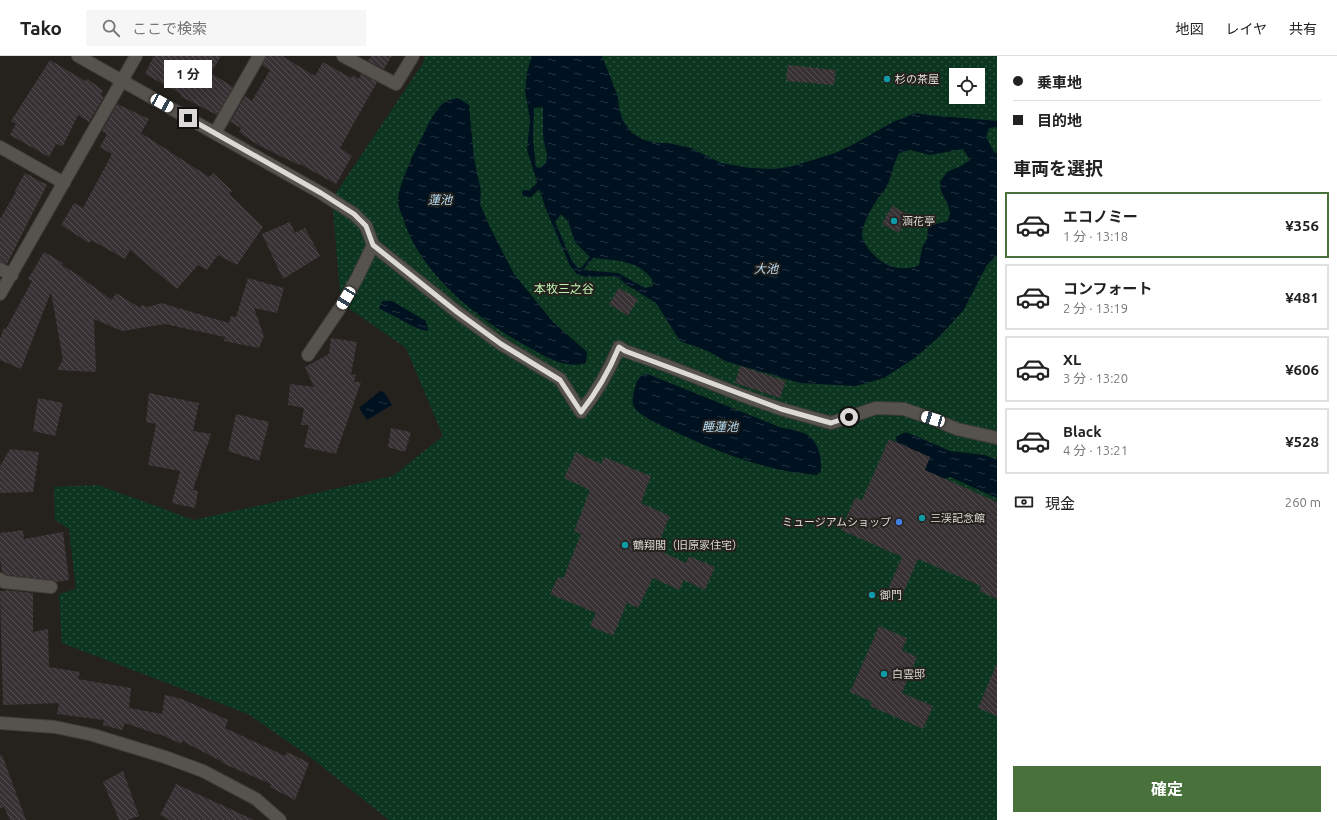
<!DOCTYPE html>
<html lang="ja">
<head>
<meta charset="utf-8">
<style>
  :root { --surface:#fff; --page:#f6f6f6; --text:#222; --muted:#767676; --line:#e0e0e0; --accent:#48713b }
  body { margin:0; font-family:Ubuntu,"Noto Sans JP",sans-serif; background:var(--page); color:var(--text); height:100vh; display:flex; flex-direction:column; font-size:15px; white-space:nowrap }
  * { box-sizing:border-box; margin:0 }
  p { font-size:13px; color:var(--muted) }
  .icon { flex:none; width:22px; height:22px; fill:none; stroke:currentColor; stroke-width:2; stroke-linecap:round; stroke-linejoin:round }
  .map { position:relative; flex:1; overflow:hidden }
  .sheet { display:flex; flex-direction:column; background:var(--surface); width:340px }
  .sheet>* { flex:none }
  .hud { display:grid; align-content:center; height:88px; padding:0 16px; background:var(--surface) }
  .buttons { position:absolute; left:949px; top:12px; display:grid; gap:8px }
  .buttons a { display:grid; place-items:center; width:36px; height:36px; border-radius:0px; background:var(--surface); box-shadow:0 4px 16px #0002; font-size:20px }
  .end { position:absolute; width:18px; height:18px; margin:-9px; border:5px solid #dcd9d6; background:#111; box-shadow:0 0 0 2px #111 }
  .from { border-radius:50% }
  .bubble { position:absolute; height:28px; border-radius:0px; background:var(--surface); box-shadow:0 4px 16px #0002; font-size:13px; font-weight:700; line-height:28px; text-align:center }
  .car { position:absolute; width:12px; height:24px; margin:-12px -6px; border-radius:5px; box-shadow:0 0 3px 1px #0007; background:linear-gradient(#fff 24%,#345 0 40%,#fff 0 76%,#345 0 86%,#fff 0) }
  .hud b { display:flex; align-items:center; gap:14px; height:38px; font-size:15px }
  .hud b+b { border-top:1px solid var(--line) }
  .hud i { width:10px; height:10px; background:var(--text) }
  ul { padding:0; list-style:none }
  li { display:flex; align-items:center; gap:12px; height:66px; margin:0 8px 6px; padding:0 8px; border:2px solid var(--line); border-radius:0px }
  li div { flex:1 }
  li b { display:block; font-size:15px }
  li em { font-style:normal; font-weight:700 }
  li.active { border-color:var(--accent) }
  li>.icon { width:36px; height:36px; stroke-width:1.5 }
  h2 { padding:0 16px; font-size:18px; line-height:48px }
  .pay { display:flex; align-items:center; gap:10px; height:44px; padding:0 16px; font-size:15px }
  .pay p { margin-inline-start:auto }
  .button { display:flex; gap:8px; margin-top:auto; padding:8px 16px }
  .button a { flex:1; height:46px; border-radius:0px; background:var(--accent); color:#fff; font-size:16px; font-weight:700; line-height:46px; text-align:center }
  header { display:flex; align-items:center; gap:24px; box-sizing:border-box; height:56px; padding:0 20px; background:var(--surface); border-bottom:1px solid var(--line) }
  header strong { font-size:19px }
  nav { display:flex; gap:22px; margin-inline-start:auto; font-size:14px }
  .search { width:280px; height:36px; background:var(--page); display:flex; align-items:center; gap:10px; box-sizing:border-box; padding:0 14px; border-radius:0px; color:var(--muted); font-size:15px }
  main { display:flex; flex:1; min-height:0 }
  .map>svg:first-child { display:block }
</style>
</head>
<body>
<header>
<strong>Tako</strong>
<div class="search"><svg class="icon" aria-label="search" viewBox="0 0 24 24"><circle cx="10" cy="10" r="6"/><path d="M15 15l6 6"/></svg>ここで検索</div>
<nav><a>地図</a><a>レイヤ</a><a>共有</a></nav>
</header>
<main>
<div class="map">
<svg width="997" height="764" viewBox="0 0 997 764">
  <defs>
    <pattern id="garden-dots" width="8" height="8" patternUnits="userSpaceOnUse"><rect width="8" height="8" fill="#0c3620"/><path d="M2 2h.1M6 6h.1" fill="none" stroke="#2f5240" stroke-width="1.8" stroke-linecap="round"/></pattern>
    <pattern id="water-ripples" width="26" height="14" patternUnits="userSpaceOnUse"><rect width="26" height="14" fill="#001120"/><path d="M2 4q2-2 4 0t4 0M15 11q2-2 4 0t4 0" fill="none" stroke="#253340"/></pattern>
    <pattern id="building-back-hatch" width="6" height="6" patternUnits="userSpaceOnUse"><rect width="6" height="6" fill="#383235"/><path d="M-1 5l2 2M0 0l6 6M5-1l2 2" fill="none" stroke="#544f52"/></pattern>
  </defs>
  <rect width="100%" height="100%" fill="#25221d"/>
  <path fill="url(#garden-dots)" fill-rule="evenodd" d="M425,0H997V764H389L309,700L248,658L62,587L59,538L76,533L69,473L55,464L54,431L98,429L194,464L393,420L443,380L406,292L341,247L332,143L423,7ZM956,19H978V41H956Z"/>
  <path fill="url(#water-ripples)" fill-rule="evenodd" d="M532,0H602L618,41L619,52L623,65L632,77L644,84L656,87H668L691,92L721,107L750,112L775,113L793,110L813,104L835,97L856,87L893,66L916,57L928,59L997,65V71L989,72L986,81L994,96L997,98V199L987,209L963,255L938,282L916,301L884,322L856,330L800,327L725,305L710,296L680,285L656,247L627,229L620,223L611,220L586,221L577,218L570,210L545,151L527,94L530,64L525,35L527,16ZM543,51V80L547,100L546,107L540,112L536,111L533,83L534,52ZM963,93L970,104L961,110L947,116L940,126L941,135L948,149L950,157L948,165L928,170L927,183L922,192L919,209C909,214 893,213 884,207C876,202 862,189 862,178C863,167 872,151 878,142C881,138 884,135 886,132C892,121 893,108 899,97L910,94L930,99ZM561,158L568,165L575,186L590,201L581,212H578L572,205L555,166ZM593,202C614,204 638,204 652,223L653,230L645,232L618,217L583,214Z
    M458,42L469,49L474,102L481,136L480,148L490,171L514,218L553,266L587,296L586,307C567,313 548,302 532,293C481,266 420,219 403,162C401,157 398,150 398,145C397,134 414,96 420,85C427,72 433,54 446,45C450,44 454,43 458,42Z
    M382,245H392L426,265L428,275C415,273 408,267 396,261C390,257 384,256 379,252Z
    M644,318L650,319L782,372C789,373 797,374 804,377C818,384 822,400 821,415L817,419C759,415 704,390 652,365C634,354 629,352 635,331C637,325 638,322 644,318Z
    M380,335L384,336L392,349L367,364L359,352Z
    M906,376L950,395L985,399L997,404V442L950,421L941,424L934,443L899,396L896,381Z"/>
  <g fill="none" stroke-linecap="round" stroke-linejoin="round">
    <path stroke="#001120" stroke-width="6" d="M525,137L530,138L538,130"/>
  </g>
  <path fill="url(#building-back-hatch)" d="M154,0H221L211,17L233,31L217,59L180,40L181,38L145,18Z
    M266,0H282L315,20L323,6L351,22L353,19L359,23L361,18L377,26L340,92L352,100L336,128L300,108L299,109L258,89L239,76L241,72L230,66L245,40L252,45L270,14L262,9Z
    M371,0H392L384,13L368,5Z
    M50,4L85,25L88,23L103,35L101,39L104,41L89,66L78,59L63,90L56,88L49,101L10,79L16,68L11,65Z
    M788,9L836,14L834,29L786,25Z
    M117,48L149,63L141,77L209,121L213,117L232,135L229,138L263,171L237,209L218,199L207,214L198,209L177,233L130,194L125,203L91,184L89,187L61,169L74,147L83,152L112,98L100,91L107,78L102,75Z
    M25,117L47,129L7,208L0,206V163L16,136L15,135Z
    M892,150L908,158L899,177L882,168Z
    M290,166L295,177L305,172L320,200L283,223L262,178Z
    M44,196L63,207L62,209L83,222V223L112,244L116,237L140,252L142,249L148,251L161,247L229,267L231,260L236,261L248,222L284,232L277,257L254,252L264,280L259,292L224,285L225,281L165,268L122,275L94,263L96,316L57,314L63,304L51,236L21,313L0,304V283L4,272L6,273L32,225L28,223Z
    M619,232L638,243L628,260L609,248Z
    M331,282L357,286L351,318L356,319L354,326H361L336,398L304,391L309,369H301L304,352L288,349L290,328L314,331L305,311L329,298Z
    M740,310L786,325L780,342L735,327Z
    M149,337L199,347L193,375L211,378L193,434L198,435L195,452L172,447L180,415L148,409L156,368L146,366Z
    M38,342L63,347L55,380L33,375Z
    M236,358L269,366L259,405L228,395Z
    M391,372L411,376L405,396L388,391Z
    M889,383L930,401L925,414L997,446V543L979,535L981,530L918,503L902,540L888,533L902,501L841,474L855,442L862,444Z
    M10,393L39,396L33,436L0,437V410Z
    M576,396L601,408L604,401L651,420L641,447L670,460L656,493L686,507L689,500L715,511L705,534L684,524L679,534L653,522L638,552L627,547L613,580L590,570L596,557L550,538L558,521L563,523L581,478L574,475L590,434L564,422Z
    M23,474L24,483L63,476L69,524L56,526L52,524L7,519L2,516L0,503V477Z
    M5,534L33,537V576L48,573L49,611L80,616L78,623L131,632L129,652L162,658L165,639L182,643L228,664L225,672L285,700L287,696L309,707L295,744L270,731L271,728L222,707L223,706L182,685L181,688L160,678V679L125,667L122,674L103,669L104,664L57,658L59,647L3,649L0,535H5Z
    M879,570L907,582L902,594L917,601L902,637L933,650L923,673L870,650L872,646L850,636Z
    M997,607V660L978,652Z
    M0,699H2L26,764H10L4,751L0,752Z
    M123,715L139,760L127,764H119L103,726Z
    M176,728L254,764H170L160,759Z"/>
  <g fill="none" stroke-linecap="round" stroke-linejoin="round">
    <defs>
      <path id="minor" d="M78,0L321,137L354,158L366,170L373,189L357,222L340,252L308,299
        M343,0L396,28L413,0
        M215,77L259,0
        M0,91L64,127
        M373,189L457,256L501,288L560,323L581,356C597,336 609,315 619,291L625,295L665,309L741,339L781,353L831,367L876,352L904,353L933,363L957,373L997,382
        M0,213L12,219
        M0,238L136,0
        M0,523L4,526L51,531
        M0,667L55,671L93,679L165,701L203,715L256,743L280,764"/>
    </defs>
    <use href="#minor" stroke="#3f3c39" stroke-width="14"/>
    <use href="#minor" stroke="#56524d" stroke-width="12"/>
  </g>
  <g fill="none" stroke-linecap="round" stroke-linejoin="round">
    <path stroke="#dcd9d6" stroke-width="5" d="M188,62L321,137L354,158L366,170L373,189L457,256L501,288L560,324L581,356C597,336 609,315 619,291L625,295L781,353L831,367L849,361"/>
  </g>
  <g fill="#0f9aa8" stroke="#25221d" stroke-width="1.5">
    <circle cx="887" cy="23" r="4"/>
    <circle cx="894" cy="165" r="4"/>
    <circle cx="922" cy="462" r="4"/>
    <circle cx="625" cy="489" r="4"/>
    <circle cx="872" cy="539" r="4"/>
    <circle cx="884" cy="618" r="4"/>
  </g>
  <circle fill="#3f7fe0" stroke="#25221d" stroke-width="1.5" cx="899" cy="466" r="4"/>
  <g text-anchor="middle" stroke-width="4" stroke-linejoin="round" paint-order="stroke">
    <g font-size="11" fill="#dcd9d6" stroke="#25221d" text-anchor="start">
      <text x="895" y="27">杉の茶屋</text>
      <text x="902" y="169">涵花亭</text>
      <text x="930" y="466">三渓記念館</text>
      <text x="891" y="470" text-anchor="end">ミュージアムショップ</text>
      <text x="633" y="493">鶴翔閣（旧原家住宅）</text>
      <text x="880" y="543">御門</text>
      <text x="892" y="622">白雲邸</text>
    </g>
    <g font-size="12" font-style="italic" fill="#b8dff9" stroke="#25221d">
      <text x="440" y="148">蓮池</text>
      <text x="766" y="217">大池</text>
      <text x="720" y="375">睡蓮池</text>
    </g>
    <g font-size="12" fill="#bff2b2" stroke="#25221d">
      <text x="564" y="237">本牧三之谷</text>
    </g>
  </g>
</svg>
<div class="buttons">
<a><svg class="icon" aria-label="locate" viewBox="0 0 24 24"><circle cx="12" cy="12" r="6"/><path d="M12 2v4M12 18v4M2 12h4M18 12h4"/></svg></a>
</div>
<i class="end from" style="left:849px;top:361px"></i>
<i class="end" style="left:188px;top:62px"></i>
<div class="bubble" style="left:164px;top:4px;width:48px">1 分</div>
<i class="car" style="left:162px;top:47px;rotate:119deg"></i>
<i class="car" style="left:346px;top:242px;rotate:211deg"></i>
<i class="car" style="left:933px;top:363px;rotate:287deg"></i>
</div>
<section class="sheet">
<div class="hud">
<b><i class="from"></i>乗車地</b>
<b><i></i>目的地</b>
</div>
<h2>車両を選択</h2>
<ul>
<li class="active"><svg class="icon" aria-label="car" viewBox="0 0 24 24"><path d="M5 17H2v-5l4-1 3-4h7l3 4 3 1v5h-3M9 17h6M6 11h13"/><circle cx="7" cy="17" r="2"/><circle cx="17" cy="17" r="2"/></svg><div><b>エコノミー</b><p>1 分 · 13:18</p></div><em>¥356</em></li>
<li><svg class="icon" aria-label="car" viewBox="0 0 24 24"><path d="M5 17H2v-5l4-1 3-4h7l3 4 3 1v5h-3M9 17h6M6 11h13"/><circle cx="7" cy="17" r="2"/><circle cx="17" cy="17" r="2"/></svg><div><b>コンフォート</b><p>2 分 · 13:19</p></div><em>¥481</em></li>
<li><svg class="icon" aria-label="car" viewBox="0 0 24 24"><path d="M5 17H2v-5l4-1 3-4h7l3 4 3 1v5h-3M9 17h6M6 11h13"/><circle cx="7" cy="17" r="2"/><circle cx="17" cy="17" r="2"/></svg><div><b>XL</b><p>3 分 · 13:20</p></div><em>¥606</em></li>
<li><svg class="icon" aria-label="car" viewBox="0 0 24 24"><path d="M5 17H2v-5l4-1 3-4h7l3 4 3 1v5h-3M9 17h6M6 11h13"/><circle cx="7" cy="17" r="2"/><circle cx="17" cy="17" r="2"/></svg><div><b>Black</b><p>4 分 · 13:21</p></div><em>¥528</em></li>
</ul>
<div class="pay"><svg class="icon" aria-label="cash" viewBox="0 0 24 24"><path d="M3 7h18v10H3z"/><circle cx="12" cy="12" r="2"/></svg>現金<p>260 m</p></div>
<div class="button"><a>確定</a></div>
</section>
</main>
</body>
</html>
